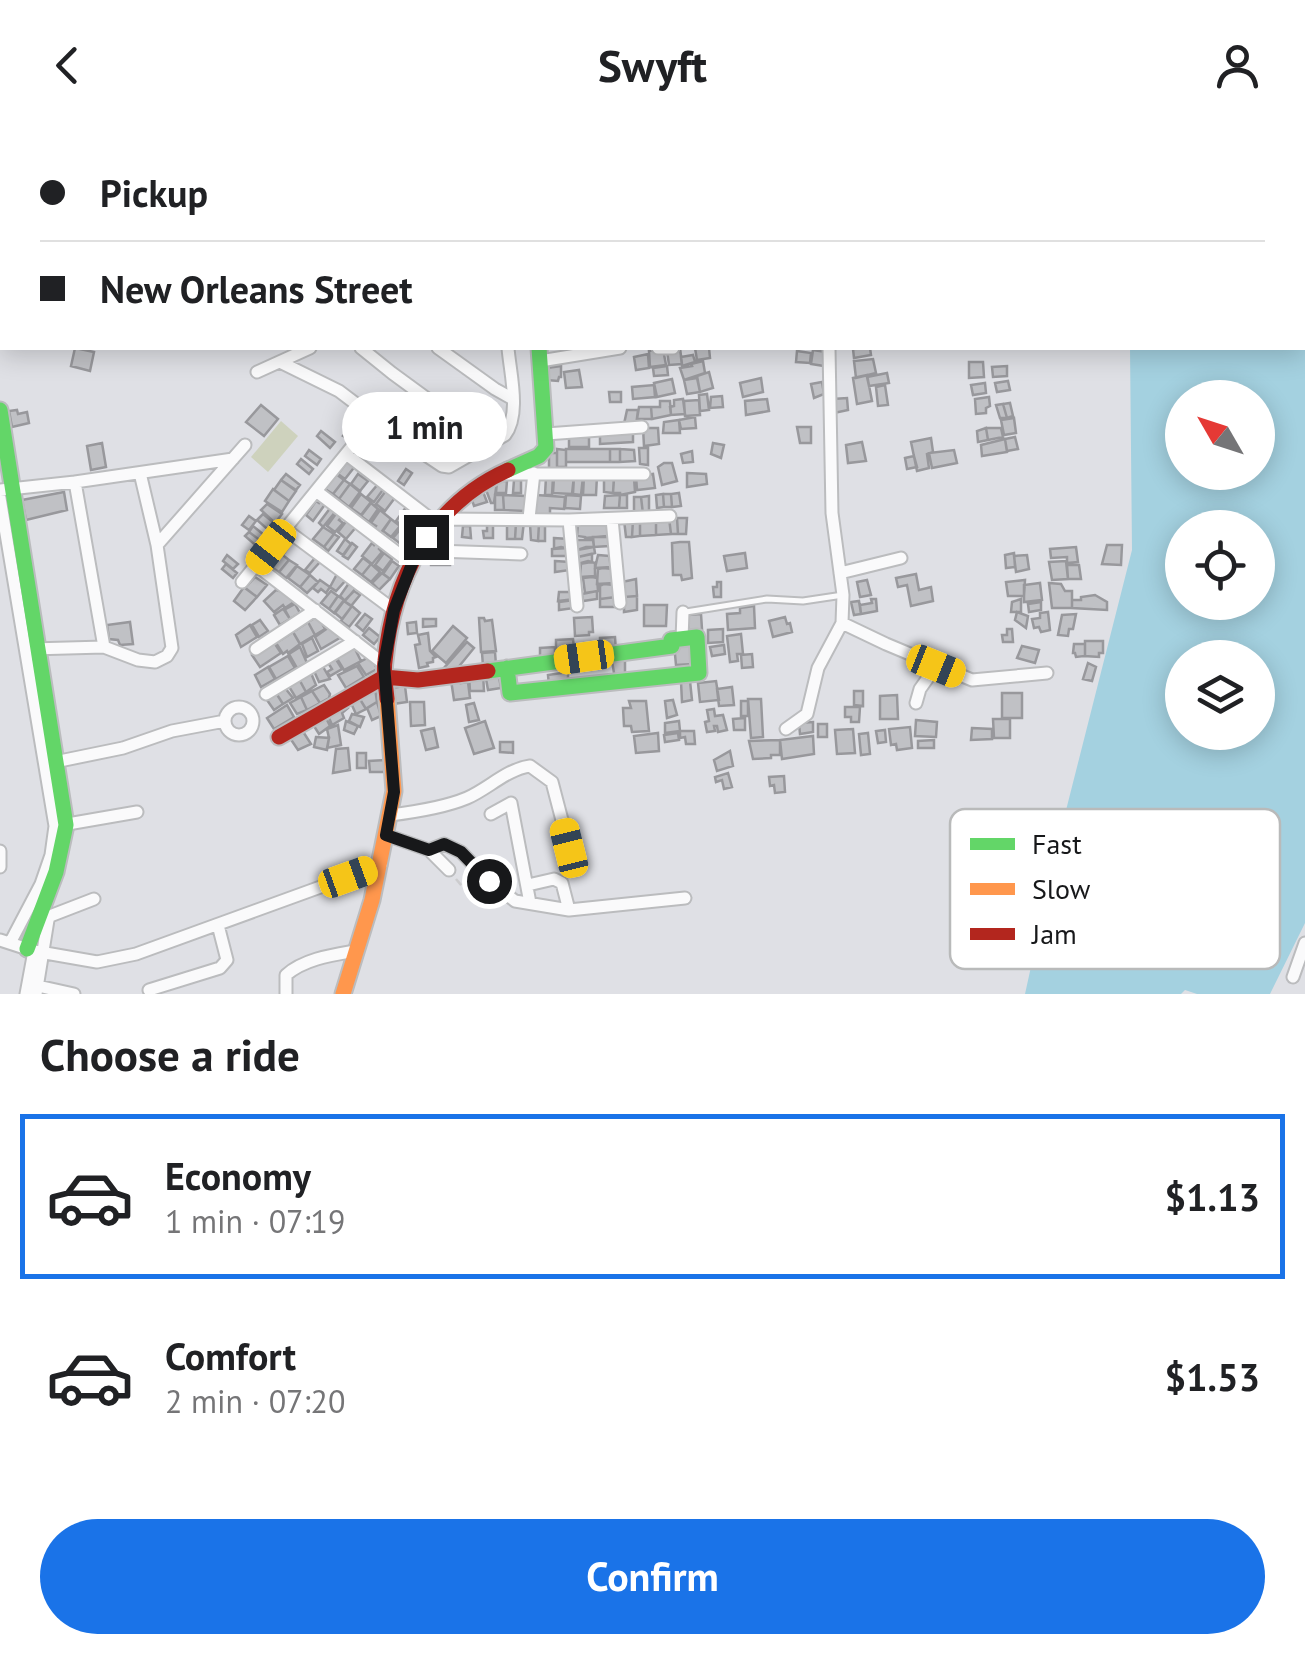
<!DOCTYPE html>
<html lang="en">
<head>
<meta charset="utf-8">
<style>
  :root { --surface:#fff; --page:#f2f2f2; --text:#202124; --muted:#757577; --line:#e0e0e0; --accent:#1a73e8 }
  body { margin:0; font-family:"PT Sans",sans-serif; background:var(--page); color:var(--text); height:100vh; display:flex; flex-direction:column; font-size:38px; white-space:nowrap }
  * { box-sizing:border-box; margin:0 }
  p { font-size:32px; color:var(--muted) }
  .icon { flex:none; width:55px; height:55px; fill:none; stroke:currentColor; stroke-width:2; stroke-linecap:round; stroke-linejoin:round }
  .map { position:relative; height:864px; overflow:hidden }
  .drawer { display:flex; flex-direction:column; background:var(--surface); flex:1 }
  .drawer>* { flex:none }
  .guide { position:absolute; left:0px; top:0px; width:1305px; height:220px; box-shadow:0 5px 25px #0003; display:grid; align-content:center; height:220px; padding:0 40px; background:var(--surface) }
  .needle { width:65px; rotate:309deg }
  .tools { position:absolute; left:1165px; top:250px; display:grid; gap:20px }
  .tools a { display:grid; place-items:center; width:110px; height:110px; border-radius:50%; background:var(--surface); box-shadow:0 5px 25px #0003; font-size:50px }
  .end { position:absolute; width:45px; height:45px; margin:-22px; border:12px solid #17181a; background:#fff; box-shadow:0 0 0 5px #fff }
  .from { border-radius:50% }
  .bubble { position:absolute; height:70px; border-radius:35px; background:var(--surface); box-shadow:0 5px 25px #0003; font-size:32px; font-weight:700; line-height:70px; text-align:center }
  .car { position:absolute; width:30px; height:60px; margin:-30px -15px; border-radius:12px; box-shadow:0 0 8px 2px #0007; background:linear-gradient(#f5c518 24%,#345 0 40%,#f5c518 0 76%,#345 0 86%,#f5c518 0) }
  .guide b { display:flex; align-items:center; gap:35px; height:95px; font-size:38px }
  .guide b+b { border-top:2px solid var(--line) }
  .guide i { width:25px; height:25px; background:var(--text) }
  ul { padding:0; list-style:none }
  li { display:flex; align-items:center; gap:30px; height:165px; margin:0 20px 15px; padding:0 20px; border:5px solid transparent; border-radius:0px }
  li div { flex:1 }
  li b { display:block; font-size:38px }
  li em { font-style:normal; font-weight:700 }
  li.on { border-color:var(--accent) }
  li>.icon { width:90px; height:90px; stroke-width:1.5 }
  h2 { padding:0 40px; font-size:45px; line-height:120px }
  .button { display:flex; gap:20px; margin-top:auto; padding:20px 40px }
  .button a { flex:1; height:115px; border-radius:60px; background:var(--accent); color:#fff; font-size:40px; font-weight:700; line-height:115px; text-align:center }
  header { display:flex; justify-content:space-between; align-items:center; height:130px; padding:0 40px; background:var(--surface); font-size:45px; font-weight:700 }
  .map>svg:first-child { display:block }
</style>
</head>
<body>
<header><svg class="icon" aria-label="back" viewBox="0 0 24 24"><path d="M15 5l-7 7 7 7"/></svg>Swyft<svg class="icon" aria-label="person" viewBox="0 0 24 24"><circle cx="12" cy="8" r="4"/><path d="M4 21q1-7 8-7t8 7"/></svg></header>
<div class="map">
<svg width="1305" height="864" viewBox="0 0 1305 864">
  <rect width="100%" height="100%" fill="#dfe0e5"/>
  <path fill="#ced2bd" d="M281,291L298,306L268,342L251,327Z"/>
  <path fill="#a4d1e0" fill-rule="evenodd" d="M1305,63V793L1270,864H1197L1185,860L1181,864H1025L1061,700L1132,420L1130,218H1302V64ZM1182,268H1258V342H1182ZM1182,398H1258V472H1182ZM1182,528H1258V602H1182Z"/>
  <path fill="#c0c1c5" stroke="#98989c" stroke-width="2.5" d="M75,218L94,222L90,241L71,236Z
    M680,218L682,234L669,235L667,221Z
    M695,218H709L710,228L697,230Z
    M870,218L871,225L854,228L853,219Z
    M663,219L666,235L650,237L649,221Z
    M813,220L826,222L824,236L811,234Z
    M797,221L811,223L810,233L796,232Z
    M648,224L649,238L636,240L634,227Z
    M693,225L695,232L682,236L681,227Z
    M873,229L876,243L856,248L854,231Z
    M703,231L705,243L684,250L680,238L692,236L691,234Z
    M969,232H983L984,247L969,248Z
    M561,236V247H559L558,251L547,250V238Z
    M667,236L668,245L654,246L653,238Z
    M1007,236V246L993,247L992,237Z
    M579,240L582,257L566,258L564,242Z
    M709,242L713,258L700,262L697,246Z
    M887,243L889,253L869,256L867,247Z
    M867,245L872,271L857,274L853,248Z
    M697,248L700,262L687,264L684,250Z
    M761,248L763,262L743,267L740,253Z
    M672,249L675,263L657,267L654,253Z
    M1008,251L1010,260L997,262L995,253Z
    M822,252L824,264L814,268L811,254Z
    M985,253L986,263L973,265L971,255Z
    M654,255L655,267L633,269L632,257Z
    M885,255L888,275L878,276L876,257Z
    M609,262H621V272H610Z
    M707,264L709,280L700,281L699,265Z
    M722,266L723,277L710,278L711,267Z
    M989,267L990,276L986,278V283L976,284L975,269Z
    M847,268L848,280L834,283L833,269Z
    M683,269L685,284L671,285L670,277L674,276V270Z
    M767,269L769,281L746,285L745,271Z
    M699,270L700,285L685,286L684,271Z
    M660,271H670L671,285L652,289L651,277H660Z
    M1010,273L1013,286L1007,288L1003,274Z
    M1003,274L1007,288H1000L996,275Z
    M261,275L278,289L264,306L246,292Z
    M639,277H651L652,289H637Z
    M17,280L18,284L27,282L29,293L12,297L9,281Z
    M627,280H638L636,296L624,294Z
    M695,287L696,298L681,299L679,290Z
    M1014,288L1016,303L1004,305L1001,290Z
    M408,289L416,296L409,305L401,298Z
    M679,290L680,303H663L664,292Z
    M350,297L357,301L350,310L343,306Z
    M421,297L428,303L420,313L413,307Z
    M797,297H811V313H800Z
    M643,298H658L659,314L644,316Z
    M986,298L988,310L978,312L977,301Z
    M986,298H1001L1003,307L988,310Z
    M633,300V312L600,314V301Z
    M321,301L335,312L330,318L317,306Z
    M365,302L375,309L363,324L354,317Z
    M569,307H589V317H569Z
    M1015,307L1018,319L1007,321L1005,309Z
    M931,308L933,322L927,324L929,338L917,341L911,312Z
    M1005,309L1007,322L982,326L981,315Z
    M862,312L866,331L848,333L846,315Z
    M102,313L106,337L91,340L87,316Z
    M713,313L724,315L721,328L711,324Z
    M639,318H648V335L640,334Z
    M557,319L566,320V337H557Z
    M566,319H610V332H566Z
    M610,319H620V332H610Z
    M620,319L634,320L635,331L620,332Z
    M309,320L321,329L317,335L305,326Z
    M954,320L957,333L932,338L929,323Z
    M692,321L693,332L683,333L681,324Z
    M549,323H557V340L549,339Z
    M914,326L917,337L907,339L905,328Z
    M301,329L313,339L309,344L297,334Z
    M349,329L356,335L345,349L338,344Z
    M664,333H672L677,351L662,355L658,337Z
    M406,339L412,343L404,355L398,351Z
    M687,343L706,344L707,354L687,357Z
    M286,344L300,355L296,360L281,350Z
    M336,344L344,350L333,364L325,359Z
    M358,344L368,351L360,361L351,354Z
    M653,344L655,358L637,360L636,346Z
    M574,346L583,347L581,365L573,364Z
    M574,346L572,364L553,363L554,347Z
    M584,346H597L596,365H583Z
    M604,346H614L613,363L604,362Z
    M546,347H553L552,365H545Z
    M634,348L635,362L620,365V363H613L614,349Z
    M281,350L296,361L289,371L274,360Z
    M344,350L350,354L339,369L333,364Z
    M514,350H521V363H513Z
    M497,351H507L506,363H496Z
    M497,351L494,373H491L485,357Z
    M379,353L385,357L374,372L367,367Z
    M350,354L360,362L349,377L339,369Z
    M388,358L397,365L385,381L376,374Z
    M273,359L289,371L282,382L265,371Z
    M482,359L487,372L474,376L470,364Z
    M64,362L67,380L26,390L22,370Z
    M679,363L681,376L672,377L671,364Z
    M361,364L371,372L361,385L351,378Z
    M663,364L664,377L657,378L656,365Z
    M663,364H671L672,377H664Z
    M495,365H503L504,380H495Z
    M503,365L526,366V381L504,380Z
    M536,365L565,367L564,379L550,378V384L534,385Z
    M566,365L581,366L580,379L565,378Z
    M620,365L619,378H604L605,366Z
    M620,365H627V378H619Z
    M649,366V383L643,384L641,367Z
    M634,367H641L643,384L634,383Z
    M321,370L326,373L313,391L306,385L316,371L319,373Z
    M371,373L378,379L369,392L361,386Z
    M409,373L415,378L402,396L396,391Z
    M267,374L282,384L275,393L261,380Z
    M331,377L336,381L323,397L319,393Z
    M380,380L391,389L380,404L374,399L376,396L371,393Z
    M338,381L343,385L339,390L343,393L335,402L327,396Z
    M263,384L279,397L273,404L257,390Z
    M249,386L256,391L249,400L242,395Z
    M656,388V405L640,406V390Z
    M656,388H669L671,404L656,405Z
    M669,388H677L678,404H671Z
    M677,388H687L686,404H678Z
    M348,389L357,396L346,409L338,402Z
    M391,389L400,396L391,407L383,401Z
    M624,390H633L632,407H626Z
    M633,390H640V406L632,407Z
    M524,391L522,409H515L516,393Z
    M507,393H516L515,409H507Z
    M578,393H609L607,406L585,408V407L577,406Z
    M487,394H493V408H484L483,401H487Z
    M530,394H539L538,411L531,410Z
    M539,394H545V411H538Z
    M253,396L269,409L265,414L249,402Z
    M403,396L410,402L402,415L393,408Z
    M463,396H470L471,408L462,407Z
    M323,397L334,404L324,417L313,409Z
    M249,402L265,414L261,420L245,406Z
    M410,402L418,407L409,420L402,415Z
    M334,404L339,407L328,421L324,417Z
    M593,407H609V416L594,417Z
    M554,408L568,409L567,418L554,419Z
    M345,409L351,414L343,425L337,421Z
    M576,410H593L594,417L577,420Z
    M286,411L290,415L283,425L276,419Z
    M377,411L382,415L379,419L382,422L372,434L362,426L372,413L374,415Z
    M680,412H689L692,448L682,450L681,445H673L672,413Z
    M352,413L357,417L348,429L343,426Z
    M1107,415H1122L1121,435L1102,434Z
    M561,417L569,419L571,426H552V419Z
    M586,417H594L595,423L578,427L577,420Z
    M1076,417L1078,432L1067,433V427L1051,428L1050,419Z
    M280,423L289,430L279,442L270,436Z
    M384,423L392,429L383,441L375,435Z
    M745,423L747,438L727,441L724,426Z
    M1014,423L1015,437L1006,438L1005,425Z
    M450,424V435H431L430,425Z
    M592,424V432L579,434L578,427Z
    M227,425L238,434L233,439L223,431Z
    M598,425L609,426L611,437L595,438Z
    M1027,425L1029,439L1016,442L1014,426Z
    M315,428L320,432L310,443L305,440Z
    M363,428L371,434L362,445L354,439Z
    M289,430L297,435L286,448L279,442Z
    M392,431L399,436L390,449L383,444Z
    M555,431L570,432V440L555,442Z
    M588,431L595,433V446L580,447L581,433Z
    M1066,431L1068,449L1052,450L1049,432Z
    M226,434L237,443L233,448L222,439Z
    M371,434L380,442L371,452L362,445Z
    M1067,435H1079L1081,449H1068Z
    M297,436L310,445L300,457L288,448Z
    M603,438L613,439L614,453L597,454L598,439Z
    M382,443L390,449L379,460L372,453Z
    M337,444L345,451L336,461L330,457Z
    M916,444L919,460L931,457L933,471L911,476L907,455L898,457L896,448Z
    M310,445L318,452L307,463L300,457Z
    M255,447L267,455L257,467L245,458Z
    M592,447L597,448L598,461L585,463L583,448Z
    M636,449L637,466L624,467L622,452Z
    M320,450L330,457L326,463L321,459L318,462L313,458Z
    M867,450L871,465L860,467L857,452Z
    M1025,450L1024,466H1008L1006,452Z
    M717,452H721V467H714L713,457H717Z
    M349,453L356,458L345,471L340,466Z
    M1040,453L1042,470L1024,472V455Z
    M1049,453L1061,454L1065,461H1072V478H1052Z
    M604,454L614,455L616,467L600,469V456Z
    M244,457L257,467L245,480L234,471Z
    M276,460L287,463L294,472L285,478L283,475L274,482L264,471Z
    M331,461L338,466L329,479L321,473Z
    M354,461L360,465L351,476L344,471Z
    M597,461V469L583,471L582,464Z
    M559,462H575V469L558,471Z
    M1095,465L1107,472V480L1072,478V470H1081V467Z
    M338,466L344,470L334,483L329,479Z
    M637,466V480L624,482V467Z
    M616,467V477H600V469Z
    M871,469H876L877,481L861,484L860,475L872,473Z
    M1021,469V482H1011L1012,472Z
    M574,470V478L559,480V472Z
    M344,471L352,476L342,489L335,483Z
    M859,471L861,484L854,485L851,472Z
    M1041,472V480L1029,482L1028,474Z
    M295,474L300,483L290,489L284,480Z
    M644,475H667L666,496H644Z
    M352,476L360,483L349,497L341,491Z
    M754,476L755,498L728,500L727,484L740,483V478Z
    M284,478L290,489L280,495L274,485Z
    M1017,482L1028,486L1026,498L1015,490Z
    M1048,482L1050,500L1041,502L1039,497L1034,498L1032,489L1040,488V483Z
    M365,484L372,489L363,501L356,495Z
    M701,484L702,499L689,501L688,485Z
    M1076,484L1073,499H1069L1068,506L1058,505L1062,485Z
    M318,486L325,499L315,505L308,492Z
    M592,487L593,502H589V505L575,506L574,488Z
    M785,487L787,494L790,493L792,502L773,507L769,491Z
    M479,488H484L485,491L492,490L496,521L481,522Z
    M423,489H436V496L423,497Z
    M260,490L268,501L259,507L252,495Z
    M130,492L133,514L120,515L118,510L109,509L107,495Z
    M308,492L315,505L300,514L293,502Z
    M416,492L417,503L408,504L407,493Z
    M250,495L257,507L241,517L236,505Z
    M332,495L343,506L321,519L315,507Z
    M453,496L467,508L446,533L432,521Z
    M369,498L380,507L374,514L363,505Z
    M723,499V512L708,513V500Z
    M1007,499H1012L1013,512H1003L1002,505H1007Z
    M293,502L300,514L288,523L287,521L283,524L276,513Z
    M428,503L430,521L436,527L433,528V532L427,533L428,536L419,538L415,515L420,514L418,505Z
    M741,504L743,524H737L738,531L730,532L727,506Z
    M615,507L616,521L600,522V508Z
    M312,508L318,521L307,527L302,514Z
    M573,509L574,518L556,520V510Z
    M273,511L281,523L260,537L252,525Z
    M1085,511H1103V523H1099V527L1085,526Z
    M467,512L474,518L452,545L444,538Z
    M692,513L693,534L676,535L674,514Z
    M1074,514H1085V526L1076,527L1075,523H1073Z
    M724,515L725,524L712,526L710,517Z
    M1022,516L1039,520L1035,533L1017,528Z
    M300,517L307,533L297,538L289,524Z
    M354,517L361,531L344,540L336,527Z
    M555,517V529L540,530V518Z
    M495,522L496,535L483,536L482,523Z
    M752,524L753,537L742,538L741,525Z
    M288,526L295,538L276,549L269,537Z
    M334,526L342,539L330,546L327,542L332,539L327,531Z
    M371,526L377,539L366,545L358,533Z
    M625,529V549H615L612,531Z
    M1088,533L1096,537L1092,551L1083,549Z
    M322,535L330,549L319,552L314,541Z
    M357,536L364,547L346,558L338,545Z
    M268,537L275,549L261,557L255,545Z
    M498,541L501,558L488,560L485,543Z
    M568,542V554L549,556L548,545Z
    M311,543L316,555L306,562L299,549Z
    M483,544L484,561H470L469,545Z
    M299,549L306,562L296,568L288,555Z
    M461,549V553L468,552L470,568L454,570L451,550Z
    M690,551L692,570L682,572L681,552Z
    M716,551L719,570L700,572L698,553Z
    M324,555L330,564L329,568L320,573L312,561Z
    M405,556L407,572L393,574L391,558Z
    M732,557L734,575L719,576L717,559Z
    M285,558L293,568L283,574L276,563Z
    M375,558L377,572L366,579L358,566Z
    M312,561L320,573L307,580L301,567Z
    M854,561H863V576L854,575Z
    M276,563L283,574L274,580L267,570Z
    M1002,563H1022V588H1002Z
    M897,565L898,589H880V566Z
    M358,566L366,579L356,584L350,571Z
    M301,567L307,580L297,584L290,573Z
    M748,569H761L763,607L751,608Z
    M673,570L677,585L667,588L665,571Z
    M629,571H646L649,601L632,602L631,596H624L623,578H631Z
    M741,571H748V586H741Z
    M377,572L381,586L372,590L367,578Z
    M410,572H424L425,595L411,596Z
    M345,573L348,578L342,583L344,588L332,595L327,583Z
    M474,573L479,590L469,592L466,575Z
    M287,575L294,587L274,599L267,588Z
    M845,577H860L859,592H851V587H845Z
    M714,579L715,586L723,585L727,600L718,602L717,596H714L715,601L707,602L705,592L709,591L707,580Z
    M352,584L364,587L360,597L349,591Z
    M326,588L330,596L319,604L312,593Z
    M745,588V600H734L733,589Z
    M993,589H1010V608H994Z
    M916,590L937,592L936,607L915,606Z
    M346,591L358,596L354,604L344,600Z
    M485,591L494,618L474,624L465,598Z
    M679,591L680,601L665,603V593Z
    M813,592V602L800,604L799,593Z
    M818,594H827V607H818Z
    M338,595L341,615L327,618L329,608L327,599Z
    M910,597L912,618L897,620L896,614L891,615L889,599Z
    M434,598L438,617L426,620L421,601Z
    M972,598L992,599V609L971,610Z
    M853,599L855,623L837,624L835,600Z
    M302,600L311,614L298,620L290,608Z
    M885,600L886,612L878,613L876,601Z
    M680,601H694L695,614H686L685,607L680,608Z
    M658,603L659,621L636,623L634,606Z
    M678,603L679,610L665,612L664,605Z
    M868,603L870,624L861,625L859,604Z
    M813,606L814,624L782,629L780,610Z
    M316,607L329,608L327,620L314,617Z
    M780,610V625H771V628L753,629L749,611Z
    M934,610V618H918V611Z
    M500,612H513V623L500,622Z
    M348,618L350,640L333,643L336,619Z
    M730,621L733,636L717,641L714,630Z
    M357,623H366V638H357Z
    M385,630L384,642H370L369,631Z
    M728,643L732,657L724,659L722,650L716,652L715,647Z
    M784,646L785,662L775,663L774,655L770,656L769,647Z"/>
  <g fill="none" stroke-linecap="round" stroke-linejoin="round">
    <defs>
      <path id="lane" d="M427,0L428,2
        M460,2L461,0
        M503,2V0
        M686,482L767,469L803,471L843,465"/>
      <path id="street" d="M917,0L918,2
        M24,2L26,0
        M39,2L41,0
        M173,2L176,0
        M532,2V0
        M721,2L722,0
        M1103,2V0
        M0,25L2,26
        M0,40L2,36
        M0,69L2,61
        M0,102L2,103
        M0,178L2,179
        M361,218L392,243L489,314
        M438,218L495,259L513,269
        M658,218H673
        M540,231L620,218
        M280,232L339,261L409,314L442,336L449,337L505,305C521,284 510,243 508,218
        M257,242L310,218
        M546,304L642,297
        M346,324L436,393
        M504,344H644
        M75,352L104,517
        M0,360L75,352L233,329
        M316,361L412,434
        M0,368L55,696L51,725L41,754L10,813
        M529,388L534,343
        M439,389L569,390L670,386
        M612,389L620,473
        M569,390L577,476
        M285,399L394,480
        M157,415L245,315
        M419,418L436,421L521,424
        M256,435L384,534
        M840,443L901,428
        M242,452L359,308
        M842,493L886,514L972,550L1047,543
        M682,509L683,482
        M31,519L104,517L138,530L155,532L167,526L172,518L157,415L140,343
        M256,519L315,480
        M266,564L355,511
        M916,573L920,559L937,535
        M225 591a14 14 0 1 1 28 0a14 14 0 1 1-28 0Z
        M786,599L807,584L818,538L842,493L843,465L832,383L829,218
        M50,633L123,618L172,601L225,591
        M491,684L511,673L530,773
        M390,685C415,682 443,678 467,668C488,659 507,639 530,636L552,652L569,717
        M62,695L137,682
        M386,705L429,720L444,714L461,722L489,751L515,771L569,780L685,768
        M429,720L449,740
        M0,721V737
        M528,755L554,749L562,753L569,780
        M0,810L34,821L97,832L136,824L381,735
        M1293,847L1305,813
        M38,856L74,864
        M149,860L220,838L227,830L218,795
        M26,864L34,821
        M36,864L48,790L50,786L94,769
        M286,864V845C304,829 332,825 355,821"/>
      <path id="fast" d="M0,280L66,695L56,742L27,819
        M508,340L539,326L546,318L539,218
        M488,541L672,516L671,510L697,507L699,543L510,563L507,538"/>
      <path id="slow" d="M343,864L372,770L394,661L387,569"/>
      <path id="jam" d="M387,569C386,557 383,543 385,531C393,449 430,375 508,340
        M279,607L384,547L418,550L488,541"/>
    </defs>
    <use href="#lane" stroke="#bbbcbe" stroke-width="9"/>
    <use href="#street" stroke="#bbbcbe" stroke-width="15"/>
    <use href="#fast" stroke="#bbbcbe" stroke-width="19"/>
    <use href="#slow" stroke="#bbbcbe" stroke-width="19"/>
    <use href="#jam" stroke="#bbbcbe" stroke-width="19"/>
    <path stroke="#ccccce" stroke-width="2.5" stroke-dasharray="8 8" stroke-linecap="butt" d="M456,749L467,762L489,776"/>
    <use href="#lane" stroke="#fafafb" stroke-width="5"/>
    <use href="#street" stroke="#fafafb" stroke-width="11"/>
    <use href="#fast" stroke="#63d668" stroke-width="15"/>
    <use href="#slow" stroke="#ff974d" stroke-width="15"/>
    <use href="#jam" stroke="#b3261e" stroke-width="15"/>
  </g>
  <g fill="none" stroke-linecap="round" stroke-linejoin="round">
    <path stroke="#17181a" stroke-width="12" d="M426,407L412,434L394,480L384,534L394,662L386,705L429,720L444,714L461,722L489,751"/>
  </g>
  <rect x="950" y="679" width="330" height="160" rx="15" fill="#fff" stroke="#b9baba" stroke-width="2.5"/>
  <rect x="970" y="708" width="45" height="12" fill="#63d668"/>
  <rect x="970" y="753" width="45" height="12" fill="#ff974d"/>
  <rect x="970" y="798" width="45" height="12" fill="#b3261e"/>
  <g font-size="28" fill="#17181a">
    <text x="1032" y="724">Fast</text>
    <text x="1032" y="769">Slow</text>
    <text x="1032" y="814">Jam</text>
  </g>
</svg>
<div class="tools">
<a><svg class="needle" viewBox="-14 -14 28 28"><path d="M0-13l5 13h-10z" fill="#e53935"/><path d="M0 13l5-13h-10z" fill="#757577"/></svg></a>
<a><svg class="icon" aria-label="locate" viewBox="0 0 24 24"><circle cx="12" cy="12" r="6"/><path d="M12 2v4M12 18v4M2 12h4M18 12h4"/></svg></a>
<a><svg class="icon" aria-label="layers" viewBox="0 0 24 24"><path d="M12 4l9 5-9 5-9-5zM3 14l9 5 9-5"/></svg></a>
</div>
<i class="end from" style="left:489px;top:751px"></i>
<i class="end" style="left:426px;top:407px"></i>
<div class="bubble" style="left:342px;top:262px;width:165px">1 min</div>
<i class="car" style="left:271px;top:417px;rotate:218deg"></i>
<i class="car" style="left:584px;top:527px;rotate:262deg"></i>
<i class="car" style="left:936px;top:536px;rotate:112deg"></i>
<i class="car" style="left:569px;top:718px;rotate:346deg"></i>
<i class="car" style="left:348px;top:747px;rotate:70deg"></i>
<div class="guide">
<b><i class="from"></i>Pickup</b>
<b><i></i>New Orleans Street</b>
</div>
</div>
<section class="drawer">
<h2>Choose a ride</h2>
<ul>
<li class="on"><svg class="icon" aria-label="car" viewBox="0 0 24 24"><path d="M5 17H2v-5l4-1 3-4h7l3 4 3 1v5h-3M9 17h6M6 11h13"/><circle cx="7" cy="17" r="2"/><circle cx="17" cy="17" r="2"/></svg><div><b>Economy</b><p>1 min · 07:19</p></div><em>$1.13</em></li>
<li><svg class="icon" aria-label="car" viewBox="0 0 24 24"><path d="M5 17H2v-5l4-1 3-4h7l3 4 3 1v5h-3M9 17h6M6 11h13"/><circle cx="7" cy="17" r="2"/><circle cx="17" cy="17" r="2"/></svg><div><b>Comfort</b><p>2 min · 07:20</p></div><em>$1.53</em></li>
</ul>
<div class="button"><a>Confirm</a></div>
</section>
</body>
</html>
